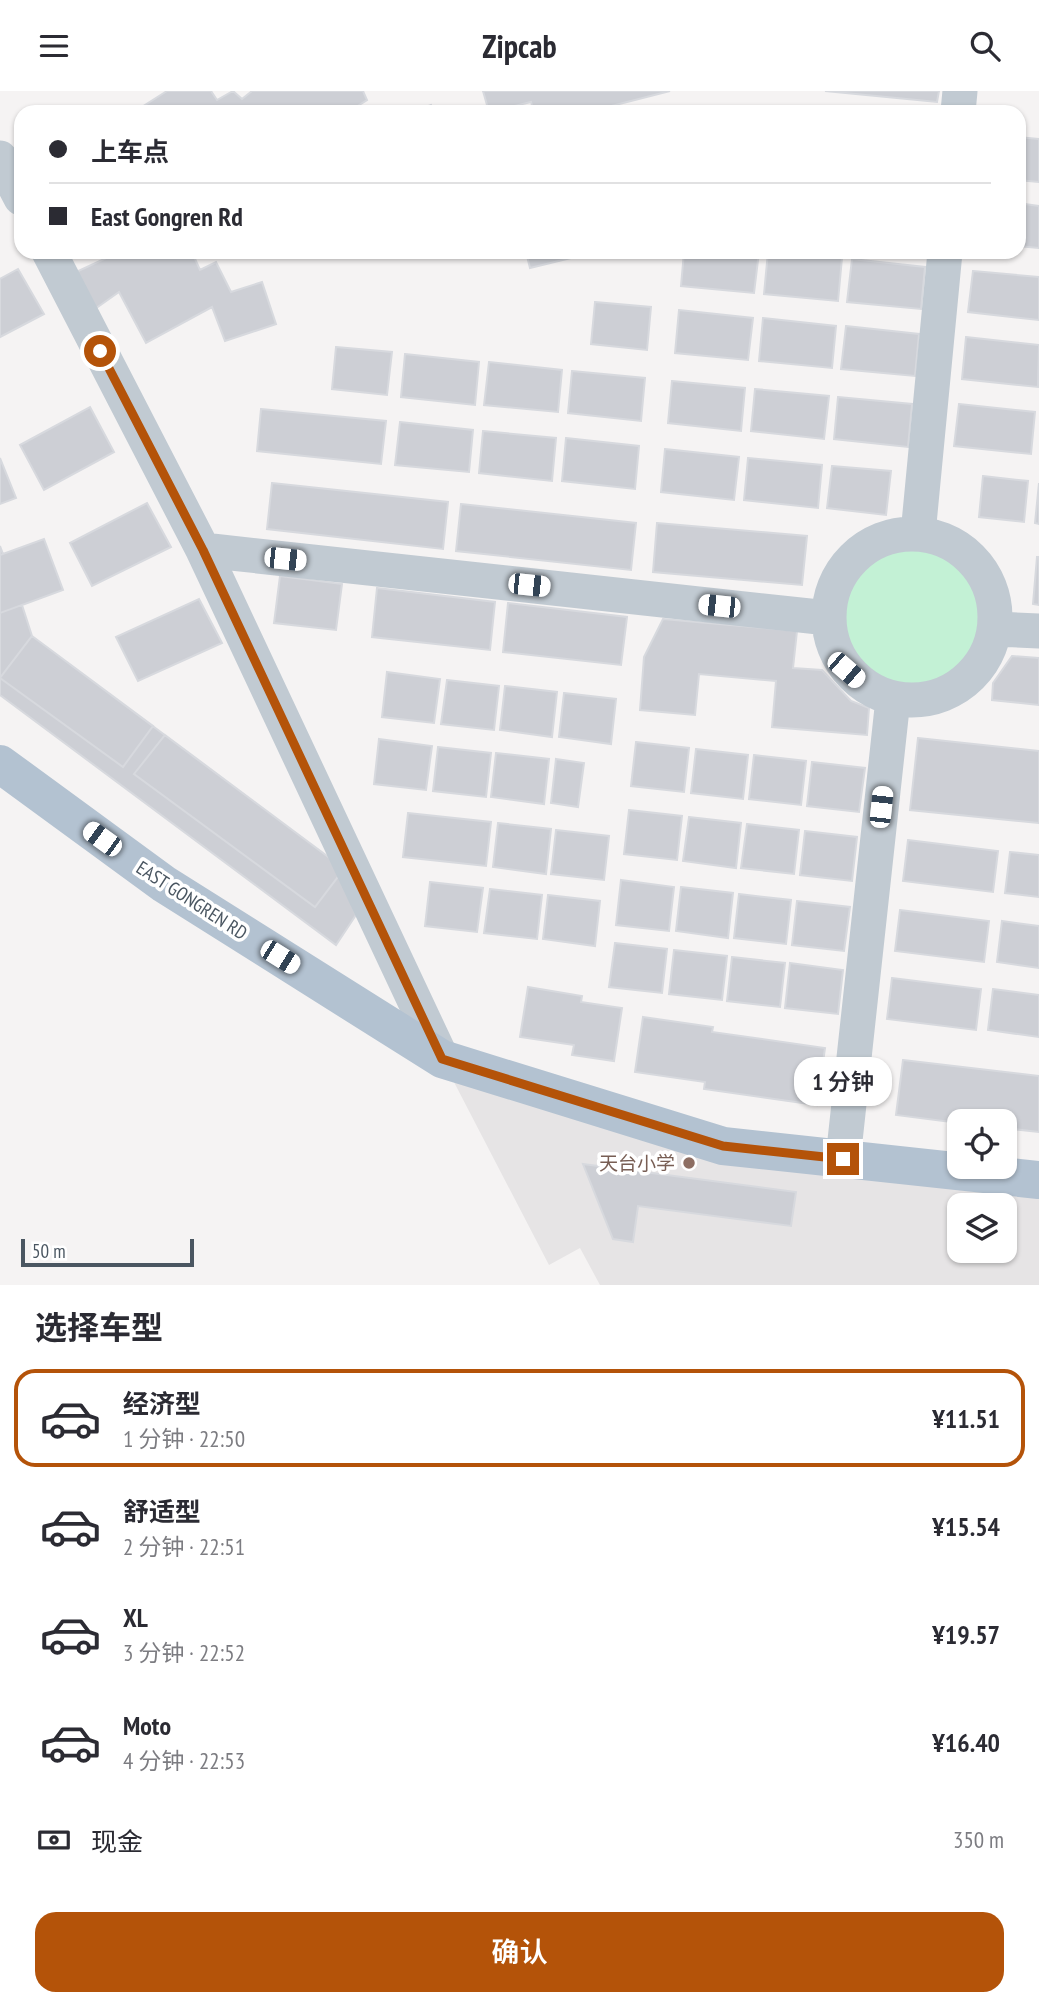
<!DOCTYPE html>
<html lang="zh">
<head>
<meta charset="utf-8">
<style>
  :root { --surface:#fff; --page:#f2f2f3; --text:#2b2b33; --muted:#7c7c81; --line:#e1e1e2; --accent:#b45309 }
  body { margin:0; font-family:"PT Sans Narrow","Noto Sans SC",sans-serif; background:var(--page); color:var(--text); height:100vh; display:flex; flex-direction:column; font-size:26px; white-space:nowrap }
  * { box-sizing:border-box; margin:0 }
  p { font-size:23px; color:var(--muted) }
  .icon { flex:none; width:38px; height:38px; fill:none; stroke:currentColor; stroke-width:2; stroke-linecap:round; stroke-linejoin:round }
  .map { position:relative; height:1194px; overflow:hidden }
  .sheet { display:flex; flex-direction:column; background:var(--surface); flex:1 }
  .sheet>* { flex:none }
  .top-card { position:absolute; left:14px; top:14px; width:1012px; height:154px; border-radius:21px; box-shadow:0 2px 5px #0004; display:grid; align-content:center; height:154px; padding:0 35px; background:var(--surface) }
  .buttons { position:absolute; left:947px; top:1018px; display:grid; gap:14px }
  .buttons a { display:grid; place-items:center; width:70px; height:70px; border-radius:14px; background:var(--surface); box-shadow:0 2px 5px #0004; font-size:35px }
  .scale { position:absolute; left:21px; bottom:18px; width:173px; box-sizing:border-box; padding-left:7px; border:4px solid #4a5661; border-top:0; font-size:19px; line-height:24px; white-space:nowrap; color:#4a5661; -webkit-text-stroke:5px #fff; paint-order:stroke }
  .end { position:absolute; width:32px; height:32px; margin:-16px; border:9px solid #b45309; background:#fff; box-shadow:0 0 0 4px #fff }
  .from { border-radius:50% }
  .bubble { position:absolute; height:49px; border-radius:21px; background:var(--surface); box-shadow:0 2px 5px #0004; font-size:23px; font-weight:600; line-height:49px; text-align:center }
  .car { position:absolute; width:21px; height:42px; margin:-21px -10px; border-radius:9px; box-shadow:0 0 5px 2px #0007; background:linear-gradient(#fff 24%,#345 0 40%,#fff 0 76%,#345 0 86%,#fff 0) }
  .top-card b { display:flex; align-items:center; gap:24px; height:66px; font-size:26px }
  .top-card b+b { border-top:2px solid var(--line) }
  .top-card i { width:18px; height:18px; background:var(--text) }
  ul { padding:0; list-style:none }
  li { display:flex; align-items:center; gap:21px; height:98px; margin:0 14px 10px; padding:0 21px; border:4px solid transparent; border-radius:21px }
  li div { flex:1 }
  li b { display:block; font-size:26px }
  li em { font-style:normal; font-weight:600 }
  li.on { border-color:var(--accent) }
  li>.icon { width:63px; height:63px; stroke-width:1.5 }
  h2 { padding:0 35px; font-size:32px; line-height:84px }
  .pay { display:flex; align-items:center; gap:18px; height:77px; padding:0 35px; font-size:26px }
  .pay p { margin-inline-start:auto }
  .action { display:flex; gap:14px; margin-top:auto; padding:14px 35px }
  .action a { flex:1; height:80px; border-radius:21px; background:var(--accent); color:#fff; font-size:28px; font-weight:600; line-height:80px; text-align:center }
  header { display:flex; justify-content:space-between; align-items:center; height:91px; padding:0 35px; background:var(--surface); font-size:32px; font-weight:600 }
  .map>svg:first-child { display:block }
</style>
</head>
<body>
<header><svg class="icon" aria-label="menu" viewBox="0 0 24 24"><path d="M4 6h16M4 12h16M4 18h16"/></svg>Zipcab<svg class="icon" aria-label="search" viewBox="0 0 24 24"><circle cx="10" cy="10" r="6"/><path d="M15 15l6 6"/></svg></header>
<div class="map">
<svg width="1039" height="1194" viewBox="0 0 1039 1194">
  <rect width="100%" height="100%" fill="#f5f3f3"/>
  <path fill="#e6e4e5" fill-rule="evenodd" d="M442,968L723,1055L1039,1089V1194H600L580,1157L549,1174ZM959,1115H1004V1160H959Z"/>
  <path fill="#c3f1d5" d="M829 526a83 83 0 1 1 166 0a83 83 0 1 1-166 0Z"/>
  <path fill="#cdcfd5" stroke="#d7d9de" stroke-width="2" d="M167,0H211L217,9L233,0L242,8L252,0H363L367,9L348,21H134Z
    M483,0H670L588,21H534L531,11L489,21Z
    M825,0H939L937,11Z
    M431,14L434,21H412Z
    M1018,46L1039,48V91L1018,89Z
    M1018,112L1039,115V157L1018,155Z
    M119,161H192L200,179L216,171L231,201L262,191L276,233L225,250L212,216L146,252L119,201L92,220L74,182Z
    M526,161H586L587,163L530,177Z
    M684,161H759L754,202L681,195Z
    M768,161L842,167L838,210L764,203Z
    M852,168L925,176L921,218L847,211Z
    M18,178L44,223L0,246V188Z
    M973,180L1039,186V229L968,221Z
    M595,211L651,216L647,259L591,253Z
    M679,219L753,227L748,269L675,262Z
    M763,227L836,235L832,277L759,270Z
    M846,235L919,243L915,285L841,278Z
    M966,246L1039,254L1038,296L962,288Z
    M336,256L392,261L387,304L332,298Z
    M405,263L479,271L475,314L401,306Z
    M489,271L562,279L558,321L484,314Z
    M572,280L645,287L641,330L568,322Z
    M672,290L745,297L741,340L668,332Z
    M755,298L829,305L824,348L751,340Z
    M838,306L912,313L908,356L834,348Z
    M959,313L1035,321L1031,363L954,355Z
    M90,316L114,361L44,399L20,354Z
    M261,318L386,330L381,373L257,360Z
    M400,331L473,339L469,381L395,374Z
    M483,340L556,347L552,390L479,382Z
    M566,347L639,355L635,398L562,390Z
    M665,358L739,366L734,409L661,401Z
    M0,367L16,407L0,413Z
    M0,367L16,407L0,413Z
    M748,367L822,374L818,417L744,409Z
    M832,375L891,380L886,424L827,417Z
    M983,385L1028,390L1024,431L979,426Z
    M272,392L448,411L443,458L267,438Z
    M1039,392V433L1035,432Z
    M147,412L171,456L92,495L70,452Z
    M461,413L636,432L631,479L456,460Z
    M657,432L807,445L802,494L653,481Z
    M44,448L63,499L22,514L32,545L335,771L356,824L336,854L0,604V455L3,463Z
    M44,448L63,499L0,522V464Z
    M1037,466H1039V514L1033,513Z
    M280,485L342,493L336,539L274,532Z
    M377,497L495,511L490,559L372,546Z
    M199,508L222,552L138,590L116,546Z
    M508,512L627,526L621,574L503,561Z
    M663,528L797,540L793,577L822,579L851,610L869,617L867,644L772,636L776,590L699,583L695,624L640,619L644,566Z
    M32,545L153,635L123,676L0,587Z
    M1012,565L1039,567V614L992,609L993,592Z
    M387,581L440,588L434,632L382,626Z
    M447,589L499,595L494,639L441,633Z
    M505,595L557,601L552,646L500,639Z
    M564,602L616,608L611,653L559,646Z
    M165,644L335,771L340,783L315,816L134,683Z
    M918,647L1039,660V732L910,719Z
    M379,648L432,655L426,699L374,693Z
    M636,651L689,657L684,701L631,695Z
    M438,656L491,662L486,706L433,700Z
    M696,658L748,664L743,708L691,702Z
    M496,662L549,668L544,713L491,706Z
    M754,664L806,670L801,714L749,708Z
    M556,668L584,672L578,716L551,712Z
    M812,671L865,677L859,721L807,715Z
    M629,719L682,725L677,769L624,763Z
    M408,722L491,731L486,775L403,766Z
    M689,726L741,732L736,777L683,770Z
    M498,732L551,738L546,783L493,776Z
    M747,733L799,739L794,783L741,777Z
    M556,739L609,745L604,789L551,783Z
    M805,740L857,746L852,790L800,784Z
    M908,749L998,760L993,801L903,790Z
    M1010,761L1039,764V806L1005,802Z
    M621,789L674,796L669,840L616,834Z
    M430,791L483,797L477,841L425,835Z
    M681,796L733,802L728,847L676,840Z
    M490,798L542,804L537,848L484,842Z
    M739,803L791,809L786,853L734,847Z
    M548,804L600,810L595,855L543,848Z
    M797,810L850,816L844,860L792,854Z
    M900,819L989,830L984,871L895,860Z
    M1002,830L1039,835V877L997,871Z
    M615,852L667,858L662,902L609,896Z
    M674,859L727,865L722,909L669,903Z
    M732,866L785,872L780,916L727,910Z
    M790,872L843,879L838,923L785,917Z
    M892,887L981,898L976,939L887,928Z
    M528,896L582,905L581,911L622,917L614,970L572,964L574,954L520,946Z
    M993,898L1039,904V946L988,939Z
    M643,926L713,936L712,941L825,957L817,1014L704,998L705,991L635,981Z
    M903,969L1039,985V1041L1004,1037V1031L959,1032L896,1024Z
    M583,1073L796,1101L791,1135L638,1115L633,1151L613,1148Z"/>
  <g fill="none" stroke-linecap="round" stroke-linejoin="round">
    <path stroke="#c1cad2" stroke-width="35" d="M958,21L960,0
      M0,67L21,107
      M49,161L203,459L442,968
      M829 526a83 83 0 1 1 166 0a83 83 0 1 1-166 0Z
      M918,443L945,161
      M203,459L828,527
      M996,538L1039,540
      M843,1068L893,608"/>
    <path stroke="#b3c2d1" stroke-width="38" d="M0,673L164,793L442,968L723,1055L1039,1089"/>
  </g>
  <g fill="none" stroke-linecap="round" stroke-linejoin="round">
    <path stroke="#b45309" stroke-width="9" d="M100,260L203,459L442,968L723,1055L843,1068"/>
  </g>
  <circle fill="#8d6e63" stroke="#fff" stroke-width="2.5" cx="689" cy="1072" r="7"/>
  <g text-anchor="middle" stroke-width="7" stroke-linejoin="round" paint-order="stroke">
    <g font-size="19" fill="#4a5661" stroke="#fff">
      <text transform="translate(192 809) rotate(33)" y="7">EAST GONGREN RD</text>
    </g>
    <g font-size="19" fill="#785e54" stroke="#fff" text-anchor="end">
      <text x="675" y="1079">天台小学</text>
    </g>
  </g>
</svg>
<div class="buttons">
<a><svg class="icon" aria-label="locate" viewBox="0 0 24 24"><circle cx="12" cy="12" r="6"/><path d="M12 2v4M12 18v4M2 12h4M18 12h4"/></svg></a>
<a><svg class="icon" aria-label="layers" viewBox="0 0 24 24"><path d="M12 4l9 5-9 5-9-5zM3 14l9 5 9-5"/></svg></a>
</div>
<div class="scale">50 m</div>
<i class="end from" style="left:100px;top:260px"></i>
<i class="end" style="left:843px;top:1068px"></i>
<div class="bubble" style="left:794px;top:966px;width:98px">1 分钟</div>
<i class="car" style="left:285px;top:468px;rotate:96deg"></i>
<i class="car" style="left:529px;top:494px;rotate:96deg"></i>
<i class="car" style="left:719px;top:515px;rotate:276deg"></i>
<i class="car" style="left:846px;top:579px;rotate:131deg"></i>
<i class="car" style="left:881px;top:716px;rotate:6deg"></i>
<i class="car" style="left:102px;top:748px;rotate:306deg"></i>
<i class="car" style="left:280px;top:866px;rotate:122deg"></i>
<div class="top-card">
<b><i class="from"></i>上车点</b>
<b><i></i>East Gongren Rd</b>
</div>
</div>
<section class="sheet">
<h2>选择车型</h2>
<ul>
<li class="on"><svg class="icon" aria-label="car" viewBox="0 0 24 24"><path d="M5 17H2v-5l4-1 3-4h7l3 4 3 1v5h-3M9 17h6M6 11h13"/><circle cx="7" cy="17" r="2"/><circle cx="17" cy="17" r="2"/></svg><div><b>经济型</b><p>1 分钟 · 22:50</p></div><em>¥11.51</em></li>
<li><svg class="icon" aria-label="car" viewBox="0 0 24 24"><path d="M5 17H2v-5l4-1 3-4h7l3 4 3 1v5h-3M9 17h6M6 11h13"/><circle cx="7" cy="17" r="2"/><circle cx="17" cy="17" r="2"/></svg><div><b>舒适型</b><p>2 分钟 · 22:51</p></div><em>¥15.54</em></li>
<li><svg class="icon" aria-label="car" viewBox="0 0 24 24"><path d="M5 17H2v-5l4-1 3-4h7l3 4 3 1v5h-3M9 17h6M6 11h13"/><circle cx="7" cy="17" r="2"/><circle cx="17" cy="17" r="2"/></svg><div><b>XL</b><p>3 分钟 · 22:52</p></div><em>¥19.57</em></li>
<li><svg class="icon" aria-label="car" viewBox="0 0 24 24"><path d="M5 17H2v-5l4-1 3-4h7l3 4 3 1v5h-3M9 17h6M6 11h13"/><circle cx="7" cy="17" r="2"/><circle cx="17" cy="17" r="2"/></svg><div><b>Moto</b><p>4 分钟 · 22:53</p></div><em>¥16.40</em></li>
</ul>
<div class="pay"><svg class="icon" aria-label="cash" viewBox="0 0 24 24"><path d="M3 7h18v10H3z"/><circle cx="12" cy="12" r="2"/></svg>现金<p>350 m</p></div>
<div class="action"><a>确认</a></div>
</section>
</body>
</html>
